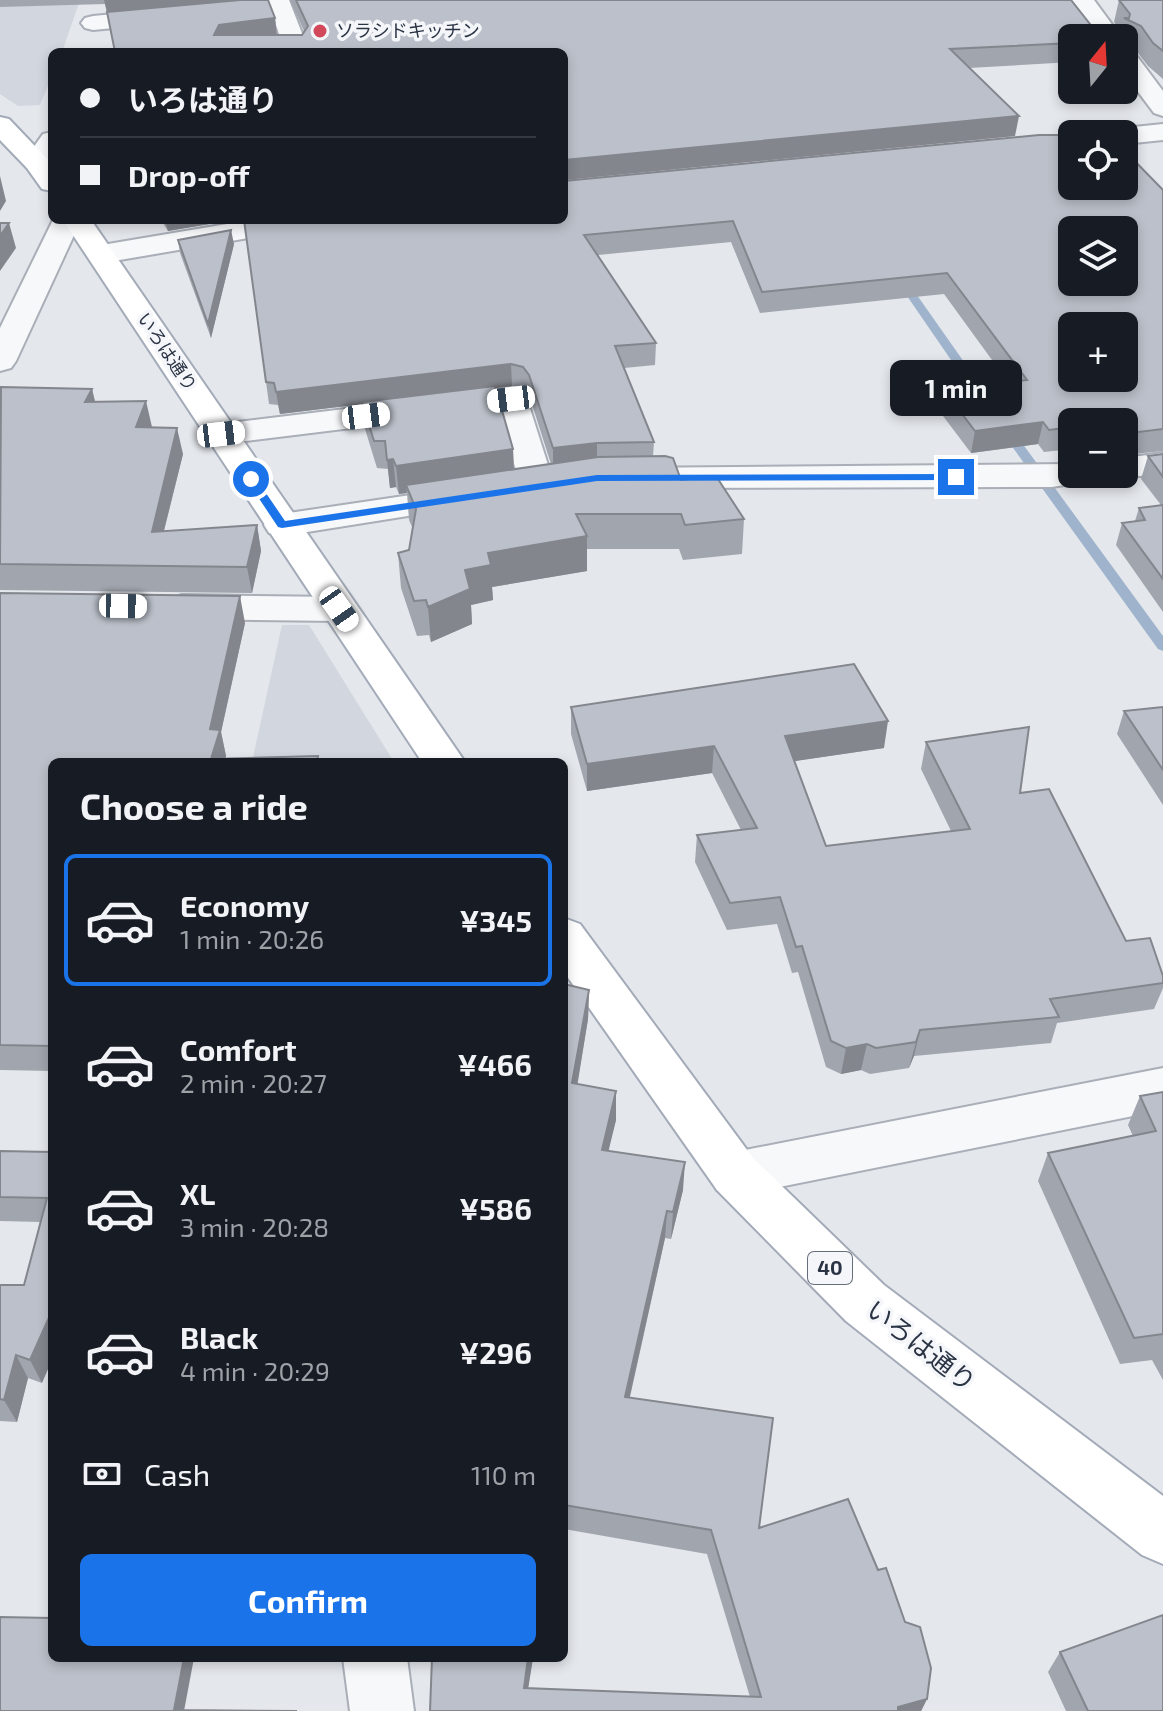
<!DOCTYPE html>
<html lang="en">
<head>
<meta charset="utf-8">
<style>
  :root { --surface:#171b24; --page:#20242c; --text:#f1f3f6; --muted:#9ea1a6; --line:#363941; --accent:#1a73e8 }
  body { margin:0; font-family:"Exo 2","Noto Sans JP",sans-serif; background:var(--page); color:var(--text); height:100vh; display:flex; flex-direction:column; font-size:30px; white-space:nowrap }
  * { box-sizing:border-box; margin:0 }
  p { font-size:26px; color:var(--muted) }
  .icon { flex:none; width:44px; height:44px; fill:none; stroke:currentColor; stroke-width:2; stroke-linecap:round; stroke-linejoin:round }
  .map { position:relative; flex:1; overflow:hidden }
  .sheet { position:absolute; left:48px; top:758px; width:520px; height:904px; display:flex; flex-direction:column; background:var(--surface); border-radius:12px; box-shadow:0 4px 12px #0003 }
  .sheet>* { flex:none }
  .guide { position:absolute; left:48px; top:48px; width:520px; height:176px; border-radius:12px; box-shadow:0 4px 12px #0003; display:grid; align-content:center; height:176px; padding:0 32px; background:var(--surface) }
  .needle { width:52px; rotate:18deg }
  .buttons { position:absolute; left:1058px; top:24px; display:grid; gap:16px }
  .buttons a { display:grid; place-items:center; width:80px; height:80px; border-radius:12px; background:var(--surface); box-shadow:0 4px 12px #0003; font-size:40px }
  .end { position:absolute; width:36px; height:36px; margin:-18px; border:10px solid #1a73e8; background:#fff; box-shadow:0 0 0 4px #fff }
  .from { border-radius:50% }
  .bubble { position:absolute; height:56px; border-radius:12px; background:var(--surface); box-shadow:0 4px 12px #0003; font-size:26px; font-weight:700; line-height:56px; text-align:center }
  .car { position:absolute; width:24px; height:48px; margin:-24px -12px; border-radius:10px; box-shadow:0 0 6px 2px #0007; background:linear-gradient(#fff 24%,#345 0 40%,#fff 0 76%,#345 0 86%,#fff 0) }
  .guide b { display:flex; align-items:center; gap:28px; height:76px; font-size:30px }
  .guide b+b { border-top:2px solid var(--line) }
  .guide i { width:20px; height:20px; background:var(--text) }
  ul { padding:0; list-style:none }
  li { display:flex; align-items:center; gap:24px; height:132px; margin:0 16px 12px; padding:0 16px; border:4px solid transparent; border-radius:12px }
  li div { flex:1 }
  li b { display:block; font-size:30px }
  li em { font-style:normal; font-weight:700 }
  li.current { border-color:var(--accent) }
  li>.icon { width:72px; height:72px; stroke-width:1.5 }
  h2 { padding:0 32px; font-size:36px; line-height:96px }
  .pay { display:flex; align-items:center; gap:20px; height:88px; padding:0 32px; font-size:30px }
  .pay p { margin-inline-start:auto }
  .cta { display:flex; gap:16px; margin-top:auto; padding:16px 32px }
  .cta a { flex:1; height:92px; border-radius:12px; background:var(--accent); color:#fff; font-size:32px; font-weight:700; line-height:92px; text-align:center }
  .map>svg:first-child { display:block }
</style>
</head>
<body>
<div class="map">
<svg width="1163" height="1711" viewBox="0 0 1163 1711">
  <rect width="100%" height="100%" fill="#e4e7ec"/>
  <path fill="#d2d6de" d="M0,0H80L62,52H52V76L40,105L18,106L0,94Z
    M282,625H309L394,762H252Z"/>
  <g fill="none" stroke-linecap="round" stroke-linejoin="round">
    <path fill="#9fb4cc" fill-rule="evenodd" d="M901,277L905,278L990,399V405H982L896,280Z
      M1007,427L1011,428L1163,636V651L1158,649L1003,434V428Z"/>
    <defs>
      <path id="minor" d="M260,0H289L307,46L304,51L219,52L222,47L281,40L272,13L93,30L85,28L81,23L85,18L93,16Z
        M1070,0H1094L1122,38H1098Z
        M1124,49L1133,51L1163,91V116L1154,113L1124,73Z
        M1163,124V140L1124,144V134H1112L1124,128Z
        M52,132V160L47,168H27L23,162L43,134Z
        M53,220H81L16,361L11,368L0,371V328Z
        M251,220H316L312,226L302,229L102,263L92,260L87,254L92,248L102,245Z
        M511,389L523,392L527,399L555,487L550,494L538,497L526,494L521,487L498,410L221,444L209,441L204,434L209,427L221,424Z
        M1163,453V473L1124,478L1111,474H1124V458Z
        M1072,464V474H1095L1090,481L1052,487L621,488L609,485L604,478L609,471L621,468Z
        M465,487L477,491L483,498L477,505L282,536L269,533L264,525L269,517L282,514Z
        M182,595L339,597L352,601L358,609L352,617L339,621L182,619L169,615L163,607L169,599Z
        M1163,1068V1110L735,1196L717,1190L709,1174L717,1158L735,1152Z
        M343,1658H407L414,1711H350Z"/>
      <path id="major" d="M0,117L9,119L52,164V191L42,189L27,168L0,140Z
        M63,220H91L465,762H422Z
        M564,918L580,924L753,1158L884,1285L1163,1496V1564L1142,1555L846,1321L717,1190L564,972Z"/>
    </defs>
    <use href="#minor" stroke="#a9aeb7" stroke-width="4"/>
    <use href="#major" stroke="#a3abb8" stroke-width="4"/>
    <use href="#minor" fill="#f7f8fa" fill-rule="evenodd"/>
    <use href="#major" fill="#fff" fill-rule="evenodd"/>
  </g>
  <path fill="#a1a5ae" fill-rule="evenodd" d="M0,0H268L275,18L277,35H302L304,31L290,0H1071L1072,62L969,68L1015,136L564,180V52H115L166,7L107,12L105,4L0,7Z
    M1119,0H1163V79L1148,66L1135,49L1124,43V38H1120L1121,32L1114,22Z
    M1163,190V451L1124,455V422H1072V449L1044,452L1038,444L971,453L940,412L944,390L1008,382L944,294L760,313L731,242L598,255L656,343L655,365L624,368L654,442L653,456L681,480L744,519L742,554L683,560L679,549H587V571L492,587L493,600L471,605L472,624L431,642L429,635L417,636L401,588L398,553L409,550L413,529L409,520L407,493L399,494L396,487L390,488L388,469L377,468L365,429L363,404L280,414L278,405L269,404L266,382L564,220ZM512,386L524,389L530,398L551,464L514,469L513,449L495,388Z
    M161,220H233L168,231Z
    M178,240L234,244L211,338L180,253Z
    M0,389H92L95,401L152,427L151,428L183,454L164,531L257,525L261,551L252,593L0,590Z
    M1163,454V612L1116,545L1122,523L1135,521L1139,508L1161,505L1141,479L1148,456Z
    M0,593L245,623L221,732L226,756L225,759L52,762V1071L0,1070Z
    M571,707L884,748L794,761L826,846L951,831L921,769L926,742L1020,793L1126,941L1163,976V988L1154,1009L1057,1023L1051,1043L914,1056L909,1068L870,1074L861,1070L841,1074L826,1067L798,972L792,973L777,924L727,930L695,862L697,835L741,830L712,773L587,791L571,734Z
    M1163,707V805L1117,734L1124,711Z
    M564,984L589,990L588,1019L577,1084L616,1120L608,1150L683,1190L671,1239L665,1238L630,1397L927,1699L921,1711H430L432,1658H533L528,1688L750,1697L707,1554L564,1529Z
    M1163,1092V1380L1152,1360L1120,1364L1038,1181L1048,1153L1133,1136L1128,1125L1140,1096Z
    M0,1151L52,1152L42,1383L28,1378L17,1422L0,1421V1285H24L40,1222L0,1221Z
    M1060,1652L1163,1711H1066L1048,1672Z"/>
  <path fill="#83868d" d="M104,0H252L107,12Z
    M275,18L277,37L214,35L219,25Z
    M1019,116L1015,136L564,180V160Z
    M0,176L6,201L0,211Z
    M165,220H233L168,231Z
    M9,223L16,248L0,271V236Z
    M231,230L234,244L211,338L208,324Z
    M511,364L512,386L280,414L276,392Z
    M92,389L98,415L85,402Z
    M146,401L152,427L141,453L136,427Z
    M1043,422L1038,444L971,453L975,431Z
    M177,428L183,454L157,558L152,532Z
    M597,443V465L553,471V448Z
    M513,449L514,477L406,485L407,493L399,494L396,466Z
    M393,459L396,487L390,488L387,460Z
    M257,525L261,551L252,593L247,567Z
    M587,536V571L492,587L493,600L471,605L472,624L431,642L428,607L465,570L488,553Z
    M240,596L245,623L221,732L226,756L224,762H212L210,729Z
    M888,721L884,748L782,763L785,736Z
    M714,746L712,773L587,791V764Z
    M589,990L588,1019L573,1112L572,1083Z
    M920,1030L914,1056L909,1068L916,1042Z
    M867,1044L861,1070L841,1074L846,1048Z
    M616,1091V1120L602,1178V1150Z
    M685,1162L683,1190L671,1239L673,1212Z
    M667,1211L665,1238L624,1422L625,1397Z
    M52,1311V1360L42,1383L30,1360Z
    M16,1355L28,1378L17,1422L4,1400Z
    M184,1658H194L184,1711L174,1710Z
    M528,1658H533L525,1708L524,1688Z
    M927,1699L921,1711H896L898,1707Z"/>
  <path fill="#bbc0ca" stroke="#83868d" stroke-width="2" fill-rule="evenodd" d="M240,0H268L275,18L219,25L214,35H302L308,26L296,0H1071L1101,38H1072V43L950,49L1019,116L564,160V52H115L107,12Z
    M1119,0H1163V51L1153,43L1141,26L1124,18H1129L1130,14Z
    M1039,135H1072V186H1124V150L1163,190V429L1130,433L1124,424V422H1072V427L1049,430L1043,422L975,431L944,390L1027,380L947,273L762,292L733,221L584,235L656,343L615,346L654,442L597,443L553,448L529,375L523,367L511,364L276,392L274,383L266,382L244,220H564V181ZM1072,230H1124V282H1072ZM1072,326H1124V378H1072Z
    M0,223H9L0,236Z
    M231,230L208,324L178,240Z
    M495,386L513,449L396,466L393,459L387,460L385,441H374L362,402Z
    M1,387L92,389L85,402L146,401L136,427L177,428L152,532L257,525L247,567L0,564Z
    M1163,454V477L1148,456Z
    M665,456L673,458L681,480L716,476L744,519L685,525L681,514H576L587,536L488,553L491,565L465,570L470,589L428,607L426,600L414,601L398,553L409,550L416,509L406,485L598,457Z
    M1163,505V579L1122,523L1145,520L1139,508Z
    M0,593L240,596L210,729L220,730L211,759L318,756L317,762H52V1046L0,1045Z
    M854,664L888,721L785,736L826,846L970,829L926,742L1029,727L1020,793L1049,789L1126,941L1150,938L1163,976V983L1050,999L1059,1017L920,1030L916,1042L876,1048L867,1044L846,1048L831,1041L802,946L796,947L780,897L730,903L697,835L757,828L714,746L587,764L571,707Z
    M1163,707V770L1124,711Z
    M564,984L589,990L572,1083L616,1091L602,1150L685,1162L673,1212L667,1211L625,1397L773,1418L759,1528L848,1499L878,1570L886,1568L905,1622L920,1627L931,1668L927,1699L898,1707V1711H430L432,1658H528L524,1688L761,1697L711,1530L564,1505Z
    M1163,1092V1334L1134,1338L1048,1153L1156,1131L1140,1096Z
    M0,1151L52,1152V1311L30,1360L16,1355L4,1400L0,1399V1285H24L47,1198L0,1197Z
    M1163,1615V1711H1088L1060,1652Z
    M0,1617L52,1618V1658H184L174,1710L297,1711H0Z"/>
  <path fill="#1a73e8" d="M956,474L959,475V480L597,481L282,528L278,527L246,479L255,477L285,521L597,475Z"/>
  <circle fill="#d1495b" stroke="#f4f6f9" stroke-width="3" cx="320" cy="31" r="8"/>
  <g text-anchor="middle" stroke-width="7" stroke-linejoin="round" paint-order="stroke">
    <g font-size="18" fill="#2b3445" stroke="#f4f6f9" text-anchor="start">
      <text x="336" y="37">ソラシドキッチン</text>
    </g>
    <g font-size="18" fill="#2b3445" stroke="#f4f6f9">
      <text transform="translate(167 352) rotate(56)" y="6">いろは通り</text>
    </g>
    <rect fill="#f4f6f9" stroke="#676e7b" stroke-width="2" x="808" y="1252" width="44" height="32" rx="6"/>
    <g font-size="20" font-weight="bold" fill="#2b3445">
      <text x="830" y="1275">40</text>
    </g>
    <g font-size="26" fill="#2b3445" stroke="#f4f6f9">
      <text transform="translate(921 1346) rotate(38)" y="9">いろは通り</text>
    </g>
  </g>
</svg>
<div class="buttons">
<a><svg class="needle" viewBox="-14 -14 28 28"><path d="M0-13l5 13h-10z" fill="#e53935"/><path d="M0 13l5-13h-10z" fill="#9ea1a6"/></svg></a>
<a><svg class="icon" aria-label="locate" viewBox="0 0 24 24"><circle cx="12" cy="12" r="6"/><path d="M12 2v4M12 18v4M2 12h4M18 12h4"/></svg></a>
<a><svg class="icon" aria-label="layers" viewBox="0 0 24 24"><path d="M12 4l9 5-9 5-9-5zM3 14l9 5 9-5"/></svg></a>
<a>+</a>
<a>−</a>
</div>
<i class="end from" style="left:251px;top:479px"></i>
<i class="end" style="left:956px;top:477px"></i>
<div class="bubble" style="left:890px;top:360px;width:132px">1 min</div>
<i class="car" style="left:511px;top:399px;rotate:263deg"></i>
<i class="car" style="left:366px;top:416px;rotate:83deg"></i>
<i class="car" style="left:221px;top:434px;rotate:83deg"></i>
<i class="car" style="left:123px;top:606px;rotate:91deg"></i>
<i class="car" style="left:339px;top:609px;rotate:145deg"></i>
<div class="guide">
<b><i class="from"></i>いろは通り</b>
<b><i></i>Drop-off</b>
</div>
<section class="sheet">
<h2>Choose a ride</h2>
<ul>
<li class="current"><svg class="icon" aria-label="car" viewBox="0 0 24 24"><path d="M5 17H2v-5l4-1 3-4h7l3 4 3 1v5h-3M9 17h6M6 11h13"/><circle cx="7" cy="17" r="2"/><circle cx="17" cy="17" r="2"/></svg><div><b>Economy</b><p>1 min · 20:26</p></div><em>¥345</em></li>
<li><svg class="icon" aria-label="car" viewBox="0 0 24 24"><path d="M5 17H2v-5l4-1 3-4h7l3 4 3 1v5h-3M9 17h6M6 11h13"/><circle cx="7" cy="17" r="2"/><circle cx="17" cy="17" r="2"/></svg><div><b>Comfort</b><p>2 min · 20:27</p></div><em>¥466</em></li>
<li><svg class="icon" aria-label="car" viewBox="0 0 24 24"><path d="M5 17H2v-5l4-1 3-4h7l3 4 3 1v5h-3M9 17h6M6 11h13"/><circle cx="7" cy="17" r="2"/><circle cx="17" cy="17" r="2"/></svg><div><b>XL</b><p>3 min · 20:28</p></div><em>¥586</em></li>
<li><svg class="icon" aria-label="car" viewBox="0 0 24 24"><path d="M5 17H2v-5l4-1 3-4h7l3 4 3 1v5h-3M9 17h6M6 11h13"/><circle cx="7" cy="17" r="2"/><circle cx="17" cy="17" r="2"/></svg><div><b>Black</b><p>4 min · 20:29</p></div><em>¥296</em></li>
</ul>
<div class="pay"><svg class="icon" aria-label="cash" viewBox="0 0 24 24"><path d="M3 7h18v10H3z"/><circle cx="12" cy="12" r="2"/></svg>Cash<p>110 m</p></div>
<div class="cta"><a>Confirm</a></div>
</section>
</div>
</body>
</html>
